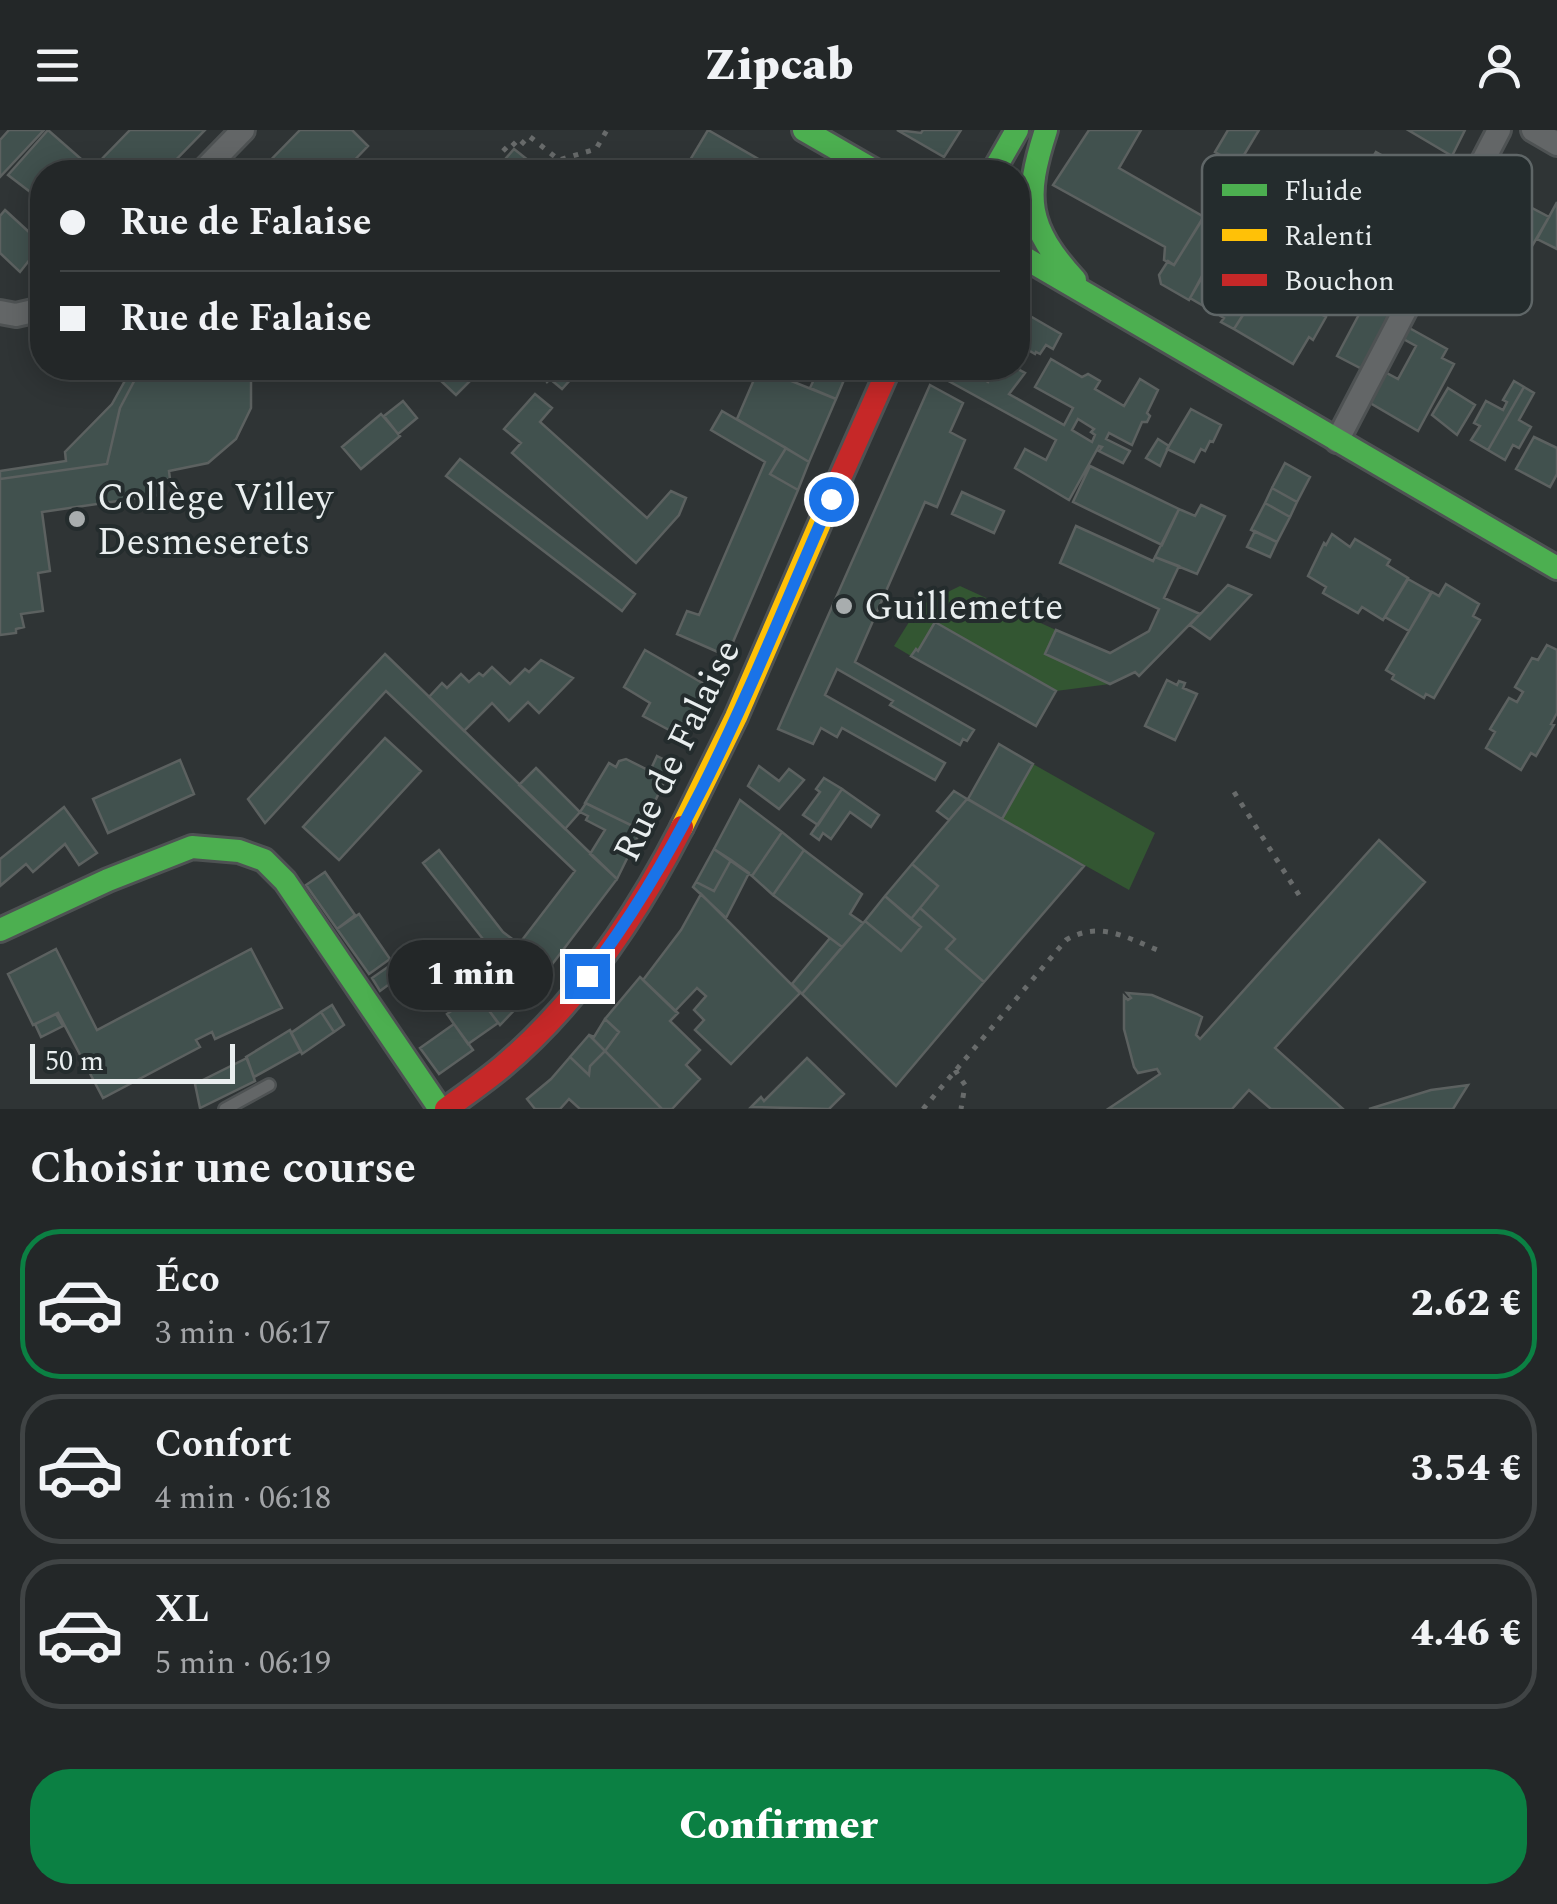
<!DOCTYPE html>
<html lang="fr">
<head>
<meta charset="utf-8">
<style>
  :root { --surface:#232728; --page:#2b2f30; --text:#f1f3f6; --muted:#a3a5a8; --line:#404445; --accent:#0b8043 }
  body { margin:0; font-family:Spectral,serif; background:var(--page); color:var(--text); height:100vh; display:flex; flex-direction:column; font-size:38px; white-space:nowrap }
  * { box-sizing:border-box; margin:0 }
  p { font-size:32px; color:var(--muted) }
  .icon { flex:none; width:55px; height:55px; fill:none; stroke:currentColor; stroke-width:2; stroke-linecap:round; stroke-linejoin:round }
  .map { position:relative; height:979px; overflow:hidden }
  .side { display:flex; flex-direction:column; background:var(--surface); flex:1 }
  .side>* { flex:none }
  .banner { position:absolute; left:30px; top:30px; width:1000px; height:220px; border-radius:40px; box-shadow:0 5px 25px #0003,0 0 0 2px var(--line); display:grid; align-content:center; height:220px; padding:0 30px; background:var(--surface) }
  .scale { position:absolute; left:30px; bottom:25px; width:205px; box-sizing:border-box; padding-left:10px; border:5px solid #e9eeef; border-top:0; font-size:28px; line-height:35px; white-space:nowrap; color:#e9eeef; -webkit-text-stroke:8px #242c2d; paint-order:stroke }
  .end { position:absolute; width:45px; height:45px; margin:-22px; border:12px solid #1a73e8; background:#fff; box-shadow:0 0 0 5px #fff }
  .from { border-radius:50% }
  .bubble { position:absolute; height:70px; border-radius:35px; background:var(--surface); box-shadow:0 5px 25px #0003,0 0 0 2px var(--line); font-size:32px; font-weight:800; line-height:70px; text-align:center }
  .banner b { display:flex; align-items:center; gap:35px; height:95px; font-size:38px }
  .banner b+b { border-top:2px solid var(--line) }
  .banner i { width:25px; height:25px; background:var(--text) }
  ul { padding:0; list-style:none }
  li { display:flex; align-items:center; gap:30px; height:150px; margin:0 20px 15px; padding:0 10px; border:5px solid var(--line); border-radius:40px }
  li div { flex:1 }
  li b { display:block; font-size:38px }
  li em { font-style:normal; font-weight:800 }
  li.active { border-color:var(--accent) }
  li>.icon { width:90px; height:90px; stroke-width:1.5 }
  h2 { padding:0 30px; font-size:45px; line-height:120px }
  .button { display:flex; gap:20px; margin-top:auto; padding:20px 30px }
  .button a { flex:1; height:115px; border-radius:40px; background:var(--accent); color:#fff; font-size:40px; font-weight:800; line-height:115px; text-align:center }
  header { display:flex; justify-content:space-between; align-items:center; height:130px; padding:0 30px; background:var(--surface); font-size:45px; font-weight:800 }
  .map>svg:first-child { display:block }
</style>
</head>
<body>
<header><svg class="icon" aria-label="menu" viewBox="0 0 24 24"><path d="M4 6h16M4 12h16M4 18h16"/></svg>Zipcab<svg class="icon" aria-label="person" viewBox="0 0 24 24"><circle cx="12" cy="8" r="4"/><path d="M4 21q1-7 8-7t8 7"/></svg></header>
<div class="map">
<svg width="1557" height="979" viewBox="0 0 1557 979">
  <rect width="100%" height="100%" fill="#2f3435"/>
  <path fill="#335632" d="M960,456L1056,500L1046,524L1110,554L1056,561L935,492L918,521L915,520L911,526L894,516L919,476Z
    M1033,634L1155,703L1129,760L1002,689Z"/>
  <path fill="#41514e" stroke="#5c6160" stroke-width="2.5" fill-rule="evenodd" d="M9,0H44L0,47V10Z
    M48,0L96,42H42V71L8,45Z
    M130,0H205L164,42H96L92,39Z
    M300,0H352L368,16L343,42H259Z
    M708,0L781,42H699L687,35Z
    M897,0L921,3L923,0H961L944,27Z
    M1089,0H1141L1119,38L1204,87L1174,135L1164,130L1165,117L1053,55Z
    M1228,0H1259L1238,35L1215,22Z
    M1408,0H1465L1452,26Z
    M514,19L543,42H506L499,36Z
    M1376,22L1385,27L1372,51L1362,45Z
    M1235,34L1313,76L1299,98L1243,65L1220,102L1201,91Z
    M1475,60L1522,86L1528,76L1549,87L1507,159L1442,123Z
    M1557,72V119L1537,109Z
    M1312,77L1340,94L1331,109L1409,153L1364,240L1337,226L1374,156L1320,127L1294,169L1326,187L1313,210L1309,207L1293,234L1234,199Z
    M5,80L42,114L20,142L0,123V86Z
    M1201,91L1224,105L1189,170L1161,154L1159,145L1168,131L1174,135Z
    M1274,94L1293,106L1234,199L1221,192L1224,188L1190,168L1208,137L1224,146L1230,136L1243,143Z
    M1018,179L1061,204L1053,219L1046,215L1040,224L1036,222L1035,224L1018,214Z
    M1404,195L1447,219L1442,228L1454,234L1418,301L1365,270L1381,240L1398,249L1416,216L1398,206Z
    M1051,229L1082,247L1088,244L1100,251L1095,259L1124,276L1140,249L1158,260L1147,283L1150,286L1147,292H1142L1132,315L1109,303L1106,309L1130,321L1123,333L1099,321L1102,317L1099,316L1069,370L1015,338L1025,319L1046,330L1056,310L934,243L937,238H989L985,250L988,252L996,238H1016L1025,243L1009,264L1064,295L1073,278L1035,257ZM1078,289L1094,299L1091,302L1095,305L1092,312L1072,300Z
    M132,238H141L120,278L107,334L0,349V341L66,331L65,322L112,274Z
    M141,238H265L251,243V278L236,309L208,333L169,341L170,349L164,350L166,364L42,382L50,441L38,443L43,481L21,484L24,497L16,499V503L0,505V349L107,334L120,278Z
    M453,238H483L456,265L440,250Z
    M537,238H581L562,259L550,249L547,252Z
    M759,238L836,269L809,332L737,289Z
    M804,238H849L836,269L810,258L817,243Z
    M1514,251L1524,257L1488,320L1471,310L1480,296L1474,293L1486,271L1503,280L1507,272L1503,270Z
    M930,255L963,273L950,302L965,310L937,377L925,372L855,532L974,600L967,611L963,609L960,615L890,575L893,571L837,539L825,565L945,633L935,650L842,598L837,607L821,598L813,614L778,599Z
    M1524,257L1534,263L1519,290L1531,297L1519,318L1513,315L1505,330L1488,320Z
    M1448,258L1475,275L1457,305L1432,285Z
    M535,264L552,278L540,292L647,388L671,361L686,368L679,385L636,433L512,323L521,313L504,299Z
    M403,271L417,288L398,304L384,286Z
    M1191,279L1221,295L1213,312L1210,311L1205,321L1201,319L1194,332L1167,319Z
    M722,281L786,318L770,344L798,360L727,526L677,504L687,481L699,485L765,332L711,300Z
    M381,284L400,306L361,339L342,317Z
    M1534,307L1557,318V344L1550,357L1516,339Z
    M1158,309L1169,316L1160,336L1146,328Z
    M786,318L809,332L798,360L770,344Z
    M460,329L635,464L622,481L446,346Z
    M1285,333L1310,347L1297,372L1272,358Z
    M1090,336L1179,379L1162,415L1073,372Z
    M1272,358L1297,372L1290,387L1265,373Z
    M962,362L1004,381L994,403L952,384Z
    M1265,373L1290,387L1277,412L1251,400Z
    M1201,375L1225,386L1197,444L1155,427L1179,379L1195,386Z
    M1076,396L1153,431L1155,427L1179,436L1164,468L1200,484L1139,546L1135,542L1110,554L1045,524L1056,500L1110,523L1149,501L1159,479L1060,433Z
    M1255,401L1277,412L1270,427L1247,417Z
    M1332,404L1350,417L1355,409L1390,430L1387,435L1408,448L1383,490L1362,477L1358,483L1323,463L1326,457L1308,446L1324,413L1326,415Z
    M1408,449L1431,462L1409,501L1385,487Z
    M1446,454L1479,474L1473,486L1480,490L1434,568L1426,564L1424,568L1392,549L1394,545L1386,540L1432,462L1439,466Z
    M1228,455L1251,465L1210,509L1190,495Z
    M935,492L1056,561L1036,596L911,526L916,519L918,521Z
    M1547,515L1557,520V583L1551,594L1554,595L1536,626L1531,623L1521,640L1486,618L1495,602L1490,599L1509,568L1517,572L1523,562L1515,557L1532,528L1538,530Z
    M645,520L711,558L686,609L643,586L650,573L624,557Z
    M385,524L617,749L528,866L423,733L439,720L503,802L519,814L575,741L386,561L265,693L248,669Z
    M541,530L573,548L539,583L528,572L509,591L492,573L464,601L429,567L442,553L447,558L461,544L469,552L479,543L483,546L492,537L510,554L525,539L529,542Z
    M1167,550L1177,555L1179,551L1185,553L1183,558L1197,564L1175,610L1145,596Z
    M385,608L421,641L339,730L303,697Z
    M999,614L1033,634L1002,689L968,669Z
    M657,626L673,634L641,700L585,673L609,633L616,637L619,631L626,629L650,641Z
    M180,630L194,664L108,703L93,669Z
    M759,636L779,651L789,639L804,650L779,679L748,656Z
    M536,638L580,682L565,699L519,655Z
    M824,648L842,659L818,695L803,685L820,662L816,659Z
    M842,659L879,685L871,697L850,682L831,709L823,703L819,710L811,704Z
    M954,661L967,669L949,690L937,681Z
    M967,669L1084,736L984,852L946,819L955,809L920,778L938,756L912,734Z
    M740,670L782,702L752,746L714,719Z
    M586,673L641,700L617,749L590,724L605,700L586,690L588,686L580,682Z
    M64,677L97,723L79,735L65,714L33,742L26,734L0,756V729Z
    M782,702L804,720L773,765L752,746Z
    M1379,710L1425,752L1275,918L1343,979H1271L1249,960L1232,979H1108L1160,944L1157,939L1138,943L1134,937L1124,899V866L1128,870L1131,868L1127,863L1152,865L1197,884L1202,887L1196,905L1200,909Z
    M714,719L731,730L714,761L696,752Z
    M804,720L862,764L850,784L863,793L842,817L773,765Z
    M731,730L749,743L726,788L693,757L696,752L714,761Z
    M912,734L938,756L911,789L885,766Z
    M325,742L355,785L337,799L306,755Z
    M701,764L800,863L731,934L695,900L704,890L694,880L706,866L697,858L675,881L643,850L681,800Z
    M885,766L921,797L901,821L865,791Z
    M920,778L955,809L946,819L984,852L896,956L802,864L865,791L901,821L921,797L911,789Z
    M359,784L390,829L369,844L337,799Z
    M830,808L842,817L802,864L792,854Z
    M440,817L446,824L418,843L414,836Z
    M56,819L97,900L251,819L282,878L215,909L212,902L196,910L200,917L103,968L58,883L33,895L8,844Z
    M395,832L403,844L380,861L372,848Z
    M509,842L528,866L500,895L478,866Z
    M640,847L678,883L670,891L700,920L686,935L700,949L672,979H662L605,921L619,902L605,889Z
    M474,860L498,893L468,914L447,884L473,866L470,863Z
    M332,875L344,895L334,902L321,882Z
    M321,882L334,902L302,924L291,903Z
    M56,884L63,896L41,907L35,894Z
    M605,889L619,902L605,921L589,905L594,907Z
    M454,894L473,920L439,944L420,918Z
    M290,900L301,921L254,947L246,927Z
    M589,905L605,921L590,936L589,945L570,927Z
    M605,921L662,979H580L569,969L560,979H535L527,969L551,949L570,927L589,945L590,936Z
    M247,928L255,951L200,978L195,954Z
    M807,928L844,964L829,979L751,977L761,967L764,971Z
    M1468,955L1453,979H1369L1431,960Z"/>
  <g fill="none" stroke-linecap="round" stroke-linejoin="round">
    <defs>
      <path id="lane" d="M225,979L269,955"/>
      <path id="street" d="M1533,0L1557,14
        M202,42L243,0
        M0,182L16,185L42,179
        M1337,311L1499,0"/>
      <path id="fast" d="M804,0L877,42
        M1046,0C1024,68 1026,96 1075,150
        M993,42L1017,0
        M1018,124L1557,438
        M0,800L108,750L192,717L239,721L264,730L285,751L440,979"/>
      <path id="slow" d="M682,697L736,587L824,384"/>
      <path id="jam" d="M824,384L889,238
        M446,979C465,965 484,952 502,937C578,873 637,785 682,697"/>
    </defs>
    <use href="#lane" stroke="#4e5253" stroke-width="16"/>
    <use href="#street" stroke="#4e5253" stroke-width="28"/>
    <use href="#fast" stroke="#4e5253" stroke-width="28"/>
    <use href="#slow" stroke="#4e5253" stroke-width="28"/>
    <use href="#jam" stroke="#4e5253" stroke-width="28"/>
    <path stroke="#686b6b" stroke-width="5" stroke-dasharray="5 8" stroke-linecap="butt" d="M503,21L512,12L518,18L529,6L559,30L596,19L607,0
      M559,30L573,42
      M1234,662L1299,765
      M955,940L965,955L961,979
      M923,979L1066,810C1100,790 1127,808 1160,821"/>
    <use href="#lane" stroke="#636667" stroke-width="11"/>
    <use href="#street" stroke="#636667" stroke-width="22"/>
    <use href="#fast" stroke="#4caf50" stroke-width="22"/>
    <use href="#slow" stroke="#ffc107" stroke-width="22"/>
    <use href="#jam" stroke="#c62828" stroke-width="22"/>
  </g>
  <g fill="none" stroke-linecap="round" stroke-linejoin="round">
    <path stroke="#1a73e8" stroke-width="12" d="M587,846C697,703 759,532 831,369"/>
  </g>
  <g fill="#a8adae" stroke="#242c2d" stroke-width="4">
    <circle cx="77" cy="389" r="10"/>
    <circle cx="844" cy="476" r="10"/>
  </g>
  <g text-anchor="middle" stroke-width="8" stroke-linejoin="round" paint-order="stroke">
    <g font-size="38" fill="#e9eeef" stroke="#242c2d" text-anchor="start">
      <text x="97" y="380">Collège Villey<tspan x="97" dy="44">Desmeserets</tspan></text>
      <text x="864" y="489">Guillemette</text>
    </g>
    <g font-size="38" fill="#e9eeef" stroke="#242c2d">
      <text transform="translate(676 620) rotate(-64)" y="13">Rue de Falaise</text>
    </g>
  </g>
  <rect x="1202" y="25" width="330" height="160" rx="15" fill="#242c2d" stroke="#5f6667" stroke-width="2.5"/>
  <rect x="1222" y="54" width="45" height="12" fill="#4caf50"/>
  <rect x="1222" y="99" width="45" height="12" fill="#ffc107"/>
  <rect x="1222" y="144" width="45" height="12" fill="#c62828"/>
  <g font-size="28" fill="#e9eeef">
    <text x="1284" y="70">Fluide</text>
    <text x="1284" y="115">Ralenti</text>
    <text x="1284" y="160">Bouchon</text>
  </g>
</svg>
<div class="scale">50 m</div>
<i class="end from" style="left:831px;top:369px"></i>
<i class="end" style="left:587px;top:846px"></i>
<div class="bubble" style="left:388px;top:810px;width:165px">1 min</div>
<div class="banner">
<b><i class="from"></i>Rue de Falaise</b>
<b><i></i>Rue de Falaise</b>
</div>
</div>
<section class="side">
<h2>Choisir une course</h2>
<ul>
<li class="active"><svg class="icon" aria-label="car" viewBox="0 0 24 24"><path d="M5 17H2v-5l4-1 3-4h7l3 4 3 1v5h-3M9 17h6M6 11h13"/><circle cx="7" cy="17" r="2"/><circle cx="17" cy="17" r="2"/></svg><div><b>Éco</b><p>3 min · 06:17</p></div><em>2.62 €</em></li>
<li><svg class="icon" aria-label="car" viewBox="0 0 24 24"><path d="M5 17H2v-5l4-1 3-4h7l3 4 3 1v5h-3M9 17h6M6 11h13"/><circle cx="7" cy="17" r="2"/><circle cx="17" cy="17" r="2"/></svg><div><b>Confort</b><p>4 min · 06:18</p></div><em>3.54 €</em></li>
<li><svg class="icon" aria-label="car" viewBox="0 0 24 24"><path d="M5 17H2v-5l4-1 3-4h7l3 4 3 1v5h-3M9 17h6M6 11h13"/><circle cx="7" cy="17" r="2"/><circle cx="17" cy="17" r="2"/></svg><div><b>XL</b><p>5 min · 06:19</p></div><em>4.46 €</em></li>
</ul>
<div class="button"><a>Confirmer</a></div>
</section>
</body>
</html>
